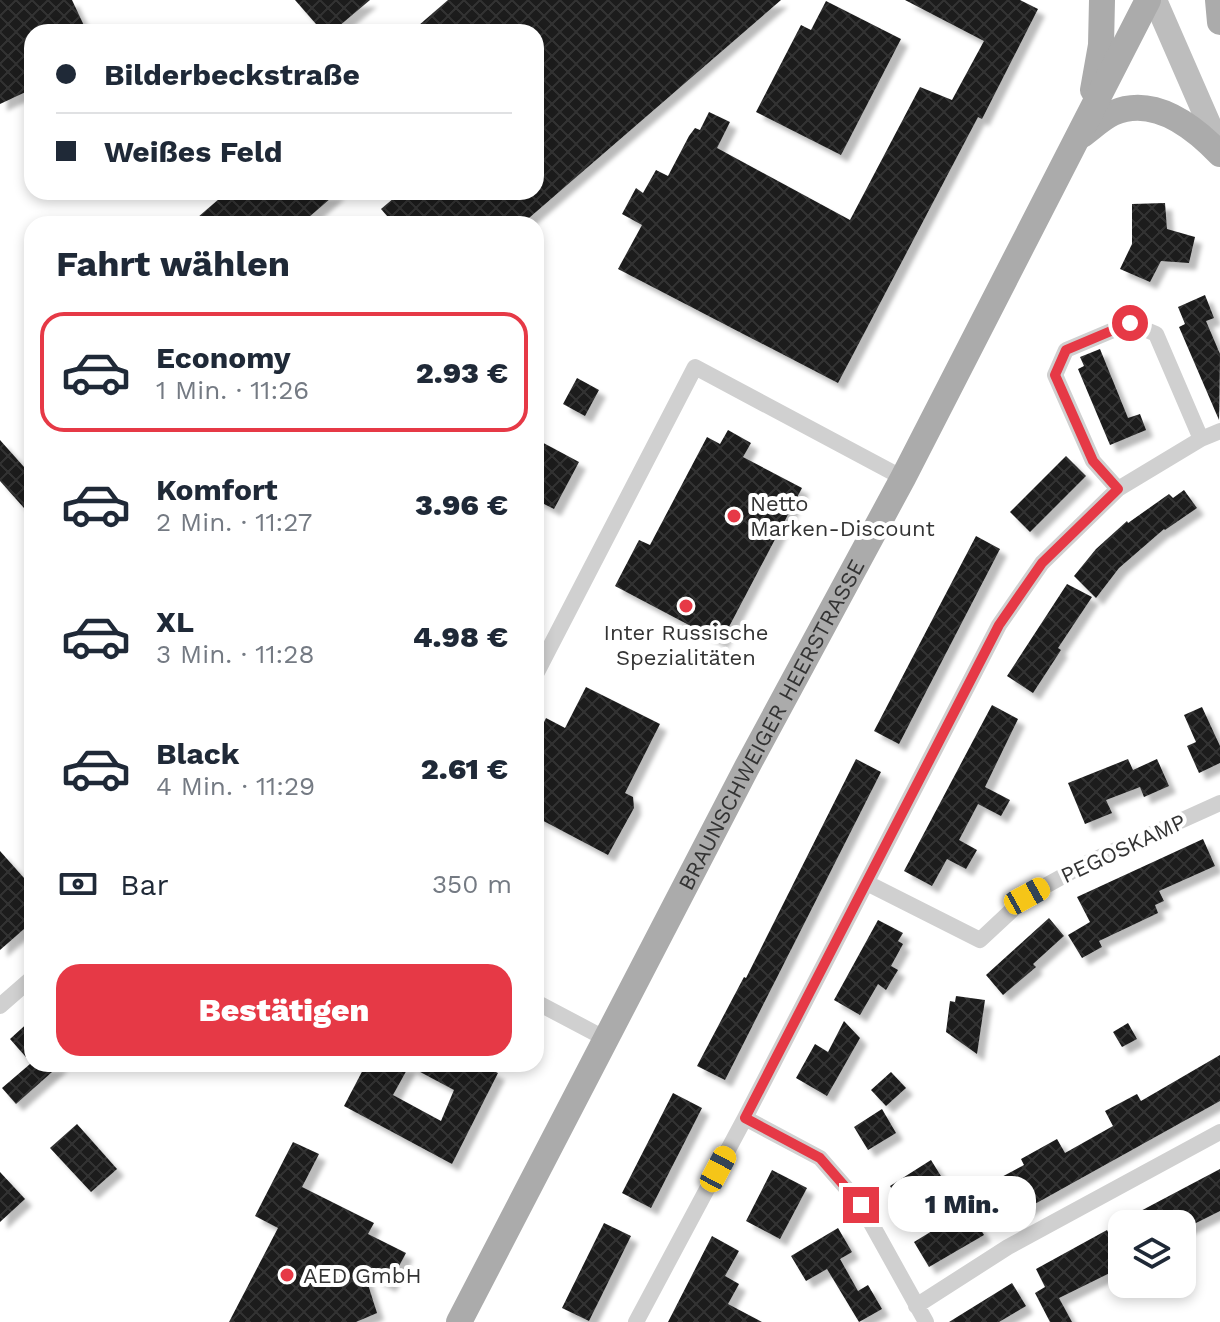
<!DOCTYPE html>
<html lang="de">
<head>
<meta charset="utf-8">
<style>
  :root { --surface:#fff; --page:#f6f6f7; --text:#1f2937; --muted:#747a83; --line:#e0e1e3; --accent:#e63946 }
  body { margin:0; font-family:"Work Sans",sans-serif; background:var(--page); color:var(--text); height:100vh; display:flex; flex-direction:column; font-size:30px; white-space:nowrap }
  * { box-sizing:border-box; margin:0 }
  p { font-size:26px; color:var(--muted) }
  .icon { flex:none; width:44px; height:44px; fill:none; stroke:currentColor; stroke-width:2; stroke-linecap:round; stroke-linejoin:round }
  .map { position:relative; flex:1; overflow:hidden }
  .drawer { position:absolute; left:24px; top:216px; width:520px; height:856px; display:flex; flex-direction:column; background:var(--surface); border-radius:24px; box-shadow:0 4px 12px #0003 }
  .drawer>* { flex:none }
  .top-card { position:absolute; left:24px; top:24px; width:520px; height:176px; border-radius:24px; box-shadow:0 4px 12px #0003; display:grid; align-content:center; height:176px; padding:0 32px; background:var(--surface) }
  .fabs { position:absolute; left:1108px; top:1210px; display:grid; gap:16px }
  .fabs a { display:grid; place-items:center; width:88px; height:88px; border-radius:16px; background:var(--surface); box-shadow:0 4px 12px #0003; font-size:40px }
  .end { position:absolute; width:36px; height:36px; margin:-18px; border:10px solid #e63946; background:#fff; box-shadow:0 0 0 4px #fff }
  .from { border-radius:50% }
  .bubble { position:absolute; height:56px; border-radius:24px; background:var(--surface); box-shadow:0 4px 12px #0003; font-size:26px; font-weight:800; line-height:56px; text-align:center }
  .car { position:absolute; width:24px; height:48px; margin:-24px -12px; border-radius:10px; box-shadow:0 0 6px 2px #0007; background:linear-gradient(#f5c518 24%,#345 0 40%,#f5c518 0 76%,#345 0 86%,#f5c518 0) }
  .top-card b { display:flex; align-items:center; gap:28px; height:76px; font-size:30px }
  .top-card b+b { border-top:2px solid var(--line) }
  .top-card i { width:20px; height:20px; background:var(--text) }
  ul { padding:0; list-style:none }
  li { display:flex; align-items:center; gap:24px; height:120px; margin:0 16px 12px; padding:0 16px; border:4px solid transparent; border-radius:24px }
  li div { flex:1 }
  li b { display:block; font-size:30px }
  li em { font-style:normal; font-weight:800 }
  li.current { border-color:var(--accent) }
  li>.icon { width:72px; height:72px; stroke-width:1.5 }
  h2 { padding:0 32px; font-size:36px; line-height:96px }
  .pay { display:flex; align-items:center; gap:20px; height:88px; padding:0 32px; font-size:30px }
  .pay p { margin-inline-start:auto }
  .action { display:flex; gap:16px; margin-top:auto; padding:16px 32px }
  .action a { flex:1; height:92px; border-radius:24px; background:var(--accent); color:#fff; font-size:32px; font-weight:800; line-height:92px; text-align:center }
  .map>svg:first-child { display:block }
</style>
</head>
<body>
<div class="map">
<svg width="1220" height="1322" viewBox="0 0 1220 1322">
  <defs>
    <pattern id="building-cross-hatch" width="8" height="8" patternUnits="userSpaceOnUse" patternTransform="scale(2)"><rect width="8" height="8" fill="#1a1a1a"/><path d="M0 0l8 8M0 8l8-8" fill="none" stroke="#333"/></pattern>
    <filter id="shadow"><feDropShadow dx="7" dy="7" stdDeviation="2" flood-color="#0004"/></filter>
  </defs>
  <rect width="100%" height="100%" fill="#fff"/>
  <path fill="url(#building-cross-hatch)" fill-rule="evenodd" filter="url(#shadow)" d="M0,0H72L87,32H32V89L0,104Z
    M295,0H370L332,32H323Z
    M448,0H781L522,224H394L381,209L401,192H536V32H411Z
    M905,0H1020L1038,9L982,119L978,117L838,383L618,269L642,225L622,214L636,188L643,193L656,170L668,176L689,136L695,128L700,130L709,112L730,122L717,148L850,220L920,87L952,100L984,41Z
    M826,1L901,39L841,155L756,112L801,25L811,30Z
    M227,192H338L301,224H190Z
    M1165,203L1167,229L1195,237L1189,263L1161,261L1150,282L1120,269L1132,244V204Z
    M1205,295L1214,318L1206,321L1220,354L1219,420L1179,327L1185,324L1178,307Z
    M1100,349L1128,418L1140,414L1146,430L1110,445L1078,369L1084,366L1080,357Z
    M577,378L599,390L585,416L563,404Z
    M728,430L751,443L743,457L802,488L721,642L615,586L639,540L650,545L707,437L720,444Z
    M536,439L579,462L554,509L536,500Z
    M0,440L32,476V517L0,481Z
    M1066,456L1086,476L1030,532L1010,512Z
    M1184,490L1197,508L1165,530L1164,529L1119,568L1096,598L1074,576L1096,549L1127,521L1128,523L1169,494L1173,498Z
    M976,536L1000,549L899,744L874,731Z
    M1067,584L1092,597L1058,648L1061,650L1033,693L1007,676Z
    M586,687L660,724L625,793L633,797L634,808L608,855L536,817V738L546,718L565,728Z
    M992,705L1018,719L985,787L1010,800L1001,816L978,804L959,840L977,850L966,869L947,859L932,886L904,871Z
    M1202,707L1220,746V763L1199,773L1187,746L1196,742L1184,715Z
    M856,759L881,772L725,1080L697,1066L744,977L746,978Z
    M1128,759L1133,770L1157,759L1169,786L1144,797L1140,787L1106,800L1112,813L1085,824L1068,783Z
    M1203,839L1215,866L1159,891L1164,901L1155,905L1158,913L1099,941L1102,947L1082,958L1068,935L1090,922L1077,897Z
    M0,851L32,887V922L0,950Z
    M1049,918L1064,936L1033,964L1036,967L1003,995L986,975Z
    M878,920L903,933L898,941L903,944L891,966L898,970L886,990L878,984L860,1015L834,1000Z
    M956,996L985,1000L977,1054L946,1032L950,1001L955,1002Z
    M32,1019V1064L10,1039Z
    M844,1021L860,1038L827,1096L796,1078L815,1044L828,1052Z
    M1128,1023L1137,1039L1122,1047L1113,1032Z
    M1220,1055V1101L1015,1215L1011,1208L1005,1211L996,1193L1002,1191L996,1180L1024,1165L1021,1159L1057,1139L1065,1153L1113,1126L1105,1111L1137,1094L1141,1101Z
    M30,1064H61L16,1104L2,1088Z
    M366,1064H480L498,1073L452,1164L344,1106ZM409,1066L454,1090L441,1121L393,1095Z
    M891,1072L906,1088L886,1106L871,1090Z
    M673,1093L702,1108L651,1208L622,1193Z
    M882,1109L896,1133L868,1150L854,1127Z
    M77,1124L117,1169L91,1192L50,1148Z
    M293,1142L319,1154L302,1187L374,1223L368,1234L406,1253L389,1285L364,1272L377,1313L356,1322H229L278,1228L255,1216Z
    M931,1160L944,1181L903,1206L890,1186Z
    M1220,1169V1211L1182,1230V1224H1116Z
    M772,1170L807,1188L780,1239L746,1221Z
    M0,1172L25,1199L0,1222Z
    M968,1209L984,1235L929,1267L914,1242Z
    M604,1223L631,1236L589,1321L562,1308Z
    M838,1228L852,1252L840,1259L858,1291L868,1285L882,1309L859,1322L827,1269L806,1281L791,1256Z
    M1107,1230L1122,1261V1267L1059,1298L1072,1322H1050L1035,1293L1045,1287L1036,1269Z
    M712,1236L739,1251L725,1276L739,1284L728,1304L762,1322H668Z
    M1012,1283L1026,1306L999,1322H949Z"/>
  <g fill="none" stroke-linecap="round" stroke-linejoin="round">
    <path stroke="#d0d0d0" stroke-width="16" d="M1118,489L1093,461L1055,375L1066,350L1130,323L1156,334L1201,439
      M536,674L695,367L903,478
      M867,883L980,940L1027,896L1087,863L1220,803
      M536,1002L606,1039
      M0,1006L32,978
      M745,1118L820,1158L861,1205L926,1322
      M916,1306L1008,1247L1220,1132
      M636,1322L745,1118L999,625L1042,563L1118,489L1201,439L1220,431"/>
    <path stroke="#bdbdbd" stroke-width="24" d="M1155,0L1220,149"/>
    <g stroke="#ababab" stroke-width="26">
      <path d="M1218,0L1220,22"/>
      <path d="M1093,90L1101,45L1102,0"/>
      <path d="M1082,135C1092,128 1102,118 1113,113C1154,95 1194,127 1220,154"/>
      <path id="s1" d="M459,1322L747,767L903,478L1148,0"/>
    </g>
  </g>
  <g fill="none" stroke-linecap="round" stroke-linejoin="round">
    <path stroke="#e63946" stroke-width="10" d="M861,1205L820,1158L745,1118L999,625L1042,563L1118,489L1093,461L1055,375L1066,350L1130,323"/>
  </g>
  <g fill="#e63946" stroke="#fff" stroke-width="3">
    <circle cx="734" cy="516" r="8"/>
    <circle cx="686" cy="606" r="8"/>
    <circle cx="287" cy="1275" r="8"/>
  </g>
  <g text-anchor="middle" stroke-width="8" stroke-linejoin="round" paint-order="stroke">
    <g font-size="22" fill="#333" stroke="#fff" text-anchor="start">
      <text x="750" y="511">Netto<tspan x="750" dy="25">Marken-Discount</tspan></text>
      <text x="686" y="640" text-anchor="middle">Inter Russische<tspan x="686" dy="25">Spezialitäten</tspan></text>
      <text x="303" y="1283">AED GmbH</text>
    </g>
    <g font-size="22" fill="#333" stroke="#fff">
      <text dy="8" stroke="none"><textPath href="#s1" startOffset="674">BRAUNSCHWEIGER HEERSTRASSE</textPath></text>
      <text transform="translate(1123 848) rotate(-25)" y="8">PEGOSKAMP</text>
    </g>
  </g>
</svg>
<div class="fabs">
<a><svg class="icon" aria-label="layers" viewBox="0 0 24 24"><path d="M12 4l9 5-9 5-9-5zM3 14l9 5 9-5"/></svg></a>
</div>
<i class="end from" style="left:1130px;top:323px"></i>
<i class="end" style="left:861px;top:1205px"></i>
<div class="bubble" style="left:888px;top:1176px;width:148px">1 Min.</div>
<i class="car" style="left:1027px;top:896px;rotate:61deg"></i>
<i class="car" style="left:718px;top:1169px;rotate:28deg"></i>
<div class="top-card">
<b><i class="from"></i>Bilderbeckstraße</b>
<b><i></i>Weißes Feld</b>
</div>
<section class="drawer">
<h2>Fahrt wählen</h2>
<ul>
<li class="current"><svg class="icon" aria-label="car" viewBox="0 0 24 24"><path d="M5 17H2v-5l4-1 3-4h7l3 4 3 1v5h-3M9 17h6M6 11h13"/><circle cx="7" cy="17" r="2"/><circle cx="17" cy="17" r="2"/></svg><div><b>Economy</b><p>1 Min. · 11:26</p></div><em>2.93 €</em></li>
<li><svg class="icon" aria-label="car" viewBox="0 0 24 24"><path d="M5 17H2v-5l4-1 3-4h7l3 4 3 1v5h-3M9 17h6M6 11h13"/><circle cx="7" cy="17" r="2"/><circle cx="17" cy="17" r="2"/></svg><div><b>Komfort</b><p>2 Min. · 11:27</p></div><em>3.96 €</em></li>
<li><svg class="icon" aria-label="car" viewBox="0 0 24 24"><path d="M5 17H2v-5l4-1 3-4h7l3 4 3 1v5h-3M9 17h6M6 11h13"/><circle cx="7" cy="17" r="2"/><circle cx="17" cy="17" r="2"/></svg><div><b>XL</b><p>3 Min. · 11:28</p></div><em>4.98 €</em></li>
<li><svg class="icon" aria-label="car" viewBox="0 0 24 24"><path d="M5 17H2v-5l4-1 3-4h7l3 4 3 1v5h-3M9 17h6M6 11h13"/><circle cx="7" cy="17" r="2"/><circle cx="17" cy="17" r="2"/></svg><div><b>Black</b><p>4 Min. · 11:29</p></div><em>2.61 €</em></li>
</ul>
<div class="pay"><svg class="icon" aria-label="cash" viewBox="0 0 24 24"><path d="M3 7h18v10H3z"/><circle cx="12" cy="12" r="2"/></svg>Bar<p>350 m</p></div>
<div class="action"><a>Bestätigen</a></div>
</section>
</div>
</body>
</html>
